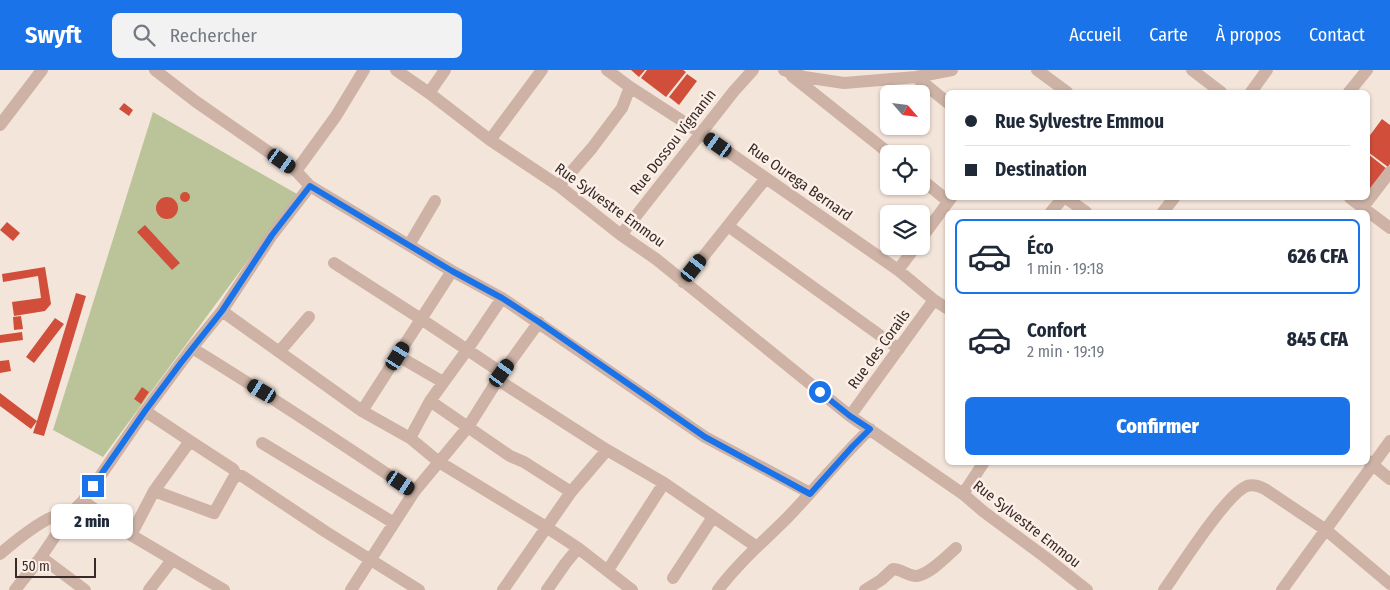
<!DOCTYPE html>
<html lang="fr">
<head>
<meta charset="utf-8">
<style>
  :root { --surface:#fff; --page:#f2f2f3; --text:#1f2937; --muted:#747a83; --line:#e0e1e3; --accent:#1a73e8 }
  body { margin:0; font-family:"Fira Sans Condensed",sans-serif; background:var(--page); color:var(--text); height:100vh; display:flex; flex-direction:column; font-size:19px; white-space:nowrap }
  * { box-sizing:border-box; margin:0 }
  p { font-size:16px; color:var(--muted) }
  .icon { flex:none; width:28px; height:28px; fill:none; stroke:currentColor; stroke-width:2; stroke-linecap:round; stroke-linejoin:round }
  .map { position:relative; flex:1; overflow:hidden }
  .drawer { position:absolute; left:945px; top:140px; width:425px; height:255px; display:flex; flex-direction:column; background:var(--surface); border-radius:8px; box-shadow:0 1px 4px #0004 }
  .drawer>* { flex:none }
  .hud { position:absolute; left:945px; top:20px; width:425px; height:110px; border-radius:8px; box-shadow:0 1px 4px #0004; display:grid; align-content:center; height:110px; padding:0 20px; background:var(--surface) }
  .needle { width:32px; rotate:118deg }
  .tools { position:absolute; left:880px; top:15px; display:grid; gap:10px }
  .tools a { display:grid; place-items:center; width:50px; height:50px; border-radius:8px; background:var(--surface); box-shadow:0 1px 4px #0004; font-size:25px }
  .scale { position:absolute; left:15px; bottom:12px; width:81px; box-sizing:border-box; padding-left:5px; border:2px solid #382a27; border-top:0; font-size:14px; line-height:18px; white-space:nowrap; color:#382a27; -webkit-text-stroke:4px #fbefe7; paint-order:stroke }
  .end { position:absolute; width:22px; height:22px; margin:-11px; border:6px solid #1a73e8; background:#fff; box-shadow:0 0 0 2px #fff }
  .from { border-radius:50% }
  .bubble { position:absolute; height:35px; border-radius:8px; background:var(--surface); box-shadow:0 1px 4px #0004; font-size:16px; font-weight:800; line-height:35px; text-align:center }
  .car { position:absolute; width:15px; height:30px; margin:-15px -8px; border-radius:6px; box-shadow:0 0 4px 1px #0007; background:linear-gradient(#222 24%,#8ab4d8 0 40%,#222 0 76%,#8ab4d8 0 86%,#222 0) }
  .hud b { display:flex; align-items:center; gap:18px; height:48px; font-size:19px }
  .hud b+b { border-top:1px solid var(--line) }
  .hud i { width:12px; height:12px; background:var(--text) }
  ul { padding:9px 0 0; list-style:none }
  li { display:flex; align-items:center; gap:15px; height:75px; margin:0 10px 8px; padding:0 10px; border:2px solid transparent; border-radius:8px }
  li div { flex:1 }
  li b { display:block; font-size:19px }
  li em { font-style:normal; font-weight:800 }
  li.selected { border-color:var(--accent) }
  li>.icon { width:45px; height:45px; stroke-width:1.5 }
  .primary-button { display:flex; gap:10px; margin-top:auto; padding:10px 20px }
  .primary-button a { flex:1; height:58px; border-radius:8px; background:var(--accent); color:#fff; font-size:20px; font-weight:800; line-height:58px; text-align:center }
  header { display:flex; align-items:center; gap:30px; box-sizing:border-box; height:70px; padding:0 25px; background:var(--accent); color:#fff }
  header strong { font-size:24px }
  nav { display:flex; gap:28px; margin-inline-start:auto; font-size:18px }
  .search { width:350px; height:45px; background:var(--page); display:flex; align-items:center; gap:12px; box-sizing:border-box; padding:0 18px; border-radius:8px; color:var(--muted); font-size:19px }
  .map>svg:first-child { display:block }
</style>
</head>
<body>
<header>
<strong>Swyft</strong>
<div class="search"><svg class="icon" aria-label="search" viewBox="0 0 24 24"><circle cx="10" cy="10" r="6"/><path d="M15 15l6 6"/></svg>Rechercher</div>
<nav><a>Accueil</a><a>Carte</a><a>À propos</a><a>Contact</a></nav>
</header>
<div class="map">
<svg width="1390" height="520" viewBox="0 0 1390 520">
  <rect width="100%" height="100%" fill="#f4e5da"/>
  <path fill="#bbc499" d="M153,42L297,124L103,387L53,360Z"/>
  <path fill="#d14e3b" d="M631,0H645L639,7Z
    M647,0H683L686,2L666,27L641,8Z
    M687,4L697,11L679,35L669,27Z
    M124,33L133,40L129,46L119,39Z
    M1382,49L1390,55V94L1388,97L1368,82V68Z
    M1368,84L1387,99L1368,125Z
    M180 127a5 5 0 1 1 10 0a5 5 0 1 1-10 0Z
    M156 138a11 11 0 1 1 22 0a11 11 0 1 1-22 0Z
    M7,152L20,163L13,171L0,160Z
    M145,155L180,193L172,200L137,162Z
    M45,197L51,234L45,241L14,246L12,232L41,228L38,206L3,212L2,204Z
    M76,223L86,226L44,366L33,363L37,351L31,359L0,336V323L37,351Z
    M21,246L23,259L14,260L13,247Z
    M55,248L64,254L34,293L26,287Z
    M22,262L23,270L0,273V265Z
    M9,290L11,301L0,303V291Z
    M142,317L149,322L141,334L134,329Z"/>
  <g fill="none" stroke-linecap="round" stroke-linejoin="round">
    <path stroke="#cdb2a5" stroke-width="12" d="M155,0L195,31L296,101L310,116
      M396,0L429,23L490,70L559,116L621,165L656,189L850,346L963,424L984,442L1045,487L1087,520
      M607,0L630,17L701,63L898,200L934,230L948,239
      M784,0L804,7L844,13L916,7L952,0
      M1037,0L1067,22
      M1192,0L1221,22
      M792,6L890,84
      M916,7L948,33
      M1251,22L1267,0
      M1349,22L1367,0
      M429,23L445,0
      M490,70L542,0
      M296,101L336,46L364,0
      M921,109L948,131
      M559,116L592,78L622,38L630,17
      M1066,128L1086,142
      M1350,128L1390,158
      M1363,137L1390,102
      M1051,142L1063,128
      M1163,142L1174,128
      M728,156L899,279
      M621,165L734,21L753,0
      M921,169L951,128
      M409,175L435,131
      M334,193L421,249L502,303
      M898,200L916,176
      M683,212L766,108
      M222,241L362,341L410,368L439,392L546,457L578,478L632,520
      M192,278C267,324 341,373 414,422
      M279,282L309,247
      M398,286L443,312
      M498,310L607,380L664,413L757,477
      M430,331L510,386L524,392L571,422
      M362,341L452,201
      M850,346L934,230
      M410,368L430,331L467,280L502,228
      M190,371L233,399L237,406
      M262,373L394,453
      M1368,391L1390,409
      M154,421L214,443L233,409L237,406H242L326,462L419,520
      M963,424L984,392
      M83,431L131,465L224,520
      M131,465L154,421L190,371L145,341
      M0,484C14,472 40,450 58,445C62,444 66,444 70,444
      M41,487L85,520
      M608,500L664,413
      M673,508L713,447
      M15,520L41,487L70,444L83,431L145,341L192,278L222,241L272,165L310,116L452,201L502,228L705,367L810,423
      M149,520L172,490
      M351,520L414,422L468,357L502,303L539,252
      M503,520L571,422L607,380
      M547,520L565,494L578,478
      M718,520C738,493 763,472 787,448C815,419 841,387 870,359
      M865,520L881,510L893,499C901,499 908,506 916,506C929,505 946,487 956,478
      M1164,520C1179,499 1226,424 1247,416C1253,414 1259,416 1265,419L1326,460L1390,514
      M1282,520L1390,371"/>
    <path stroke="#cdb2a5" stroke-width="12" d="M0,55L42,0"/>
  </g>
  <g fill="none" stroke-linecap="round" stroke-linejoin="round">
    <path stroke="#1a73e8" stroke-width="6" d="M93,416L145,341L180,294L222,241L272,165L310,116L452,201L502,228L539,252L705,367L810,424L852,377L870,359L850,346L820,322"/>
  </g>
  <g text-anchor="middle" stroke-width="5" stroke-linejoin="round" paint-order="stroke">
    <g font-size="15" fill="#382a27" stroke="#fbefe7">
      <text transform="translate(673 72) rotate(-52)" y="5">Rue Dossou Vignanin</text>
      <text transform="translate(800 112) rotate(35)" y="5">Rue Ourega Bernard</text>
      <text transform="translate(610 135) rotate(36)" y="5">Rue Sylvestre Emmou</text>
      <text transform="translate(879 279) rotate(-54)" y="5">Rue des Corails</text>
      <text transform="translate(1027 454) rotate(38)" y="5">Rue Sylvestre Emmou</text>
    </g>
  </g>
</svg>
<div class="tools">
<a><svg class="needle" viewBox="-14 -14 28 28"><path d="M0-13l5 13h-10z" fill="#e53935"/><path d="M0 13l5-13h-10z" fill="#747a83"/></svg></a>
<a><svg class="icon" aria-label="locate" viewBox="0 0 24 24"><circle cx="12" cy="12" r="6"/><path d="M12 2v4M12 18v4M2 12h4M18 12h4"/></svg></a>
<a><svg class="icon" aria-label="layers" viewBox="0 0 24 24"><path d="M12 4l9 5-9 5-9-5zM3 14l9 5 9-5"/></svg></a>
</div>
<div class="scale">50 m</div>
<i class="end from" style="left:820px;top:322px"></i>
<i class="end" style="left:93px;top:416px"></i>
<div class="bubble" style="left:51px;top:434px;width:82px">2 min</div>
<i class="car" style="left:718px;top:75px;rotate:305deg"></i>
<i class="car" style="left:282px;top:91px;rotate:125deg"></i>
<i class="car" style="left:694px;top:198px;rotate:39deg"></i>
<i class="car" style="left:398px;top:286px;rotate:32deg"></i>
<i class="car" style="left:502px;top:303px;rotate:36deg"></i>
<i class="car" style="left:262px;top:321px;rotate:301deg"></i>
<i class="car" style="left:401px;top:413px;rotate:124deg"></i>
<div class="hud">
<b><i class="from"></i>Rue Sylvestre Emmou</b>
<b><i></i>Destination</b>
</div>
<section class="drawer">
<ul>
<li class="selected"><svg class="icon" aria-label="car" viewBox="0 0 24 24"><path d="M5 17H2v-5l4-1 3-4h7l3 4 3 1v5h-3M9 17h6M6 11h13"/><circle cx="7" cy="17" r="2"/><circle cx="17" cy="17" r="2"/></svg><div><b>Éco</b><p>1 min · 19:18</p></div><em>626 CFA</em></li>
<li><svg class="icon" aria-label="car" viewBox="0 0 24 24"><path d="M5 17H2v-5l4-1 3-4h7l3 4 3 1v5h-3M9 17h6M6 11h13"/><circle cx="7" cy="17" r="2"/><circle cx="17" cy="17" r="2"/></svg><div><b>Confort</b><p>2 min · 19:19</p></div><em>845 CFA</em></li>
</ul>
<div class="primary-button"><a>Confirmer</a></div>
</section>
</div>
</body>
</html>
